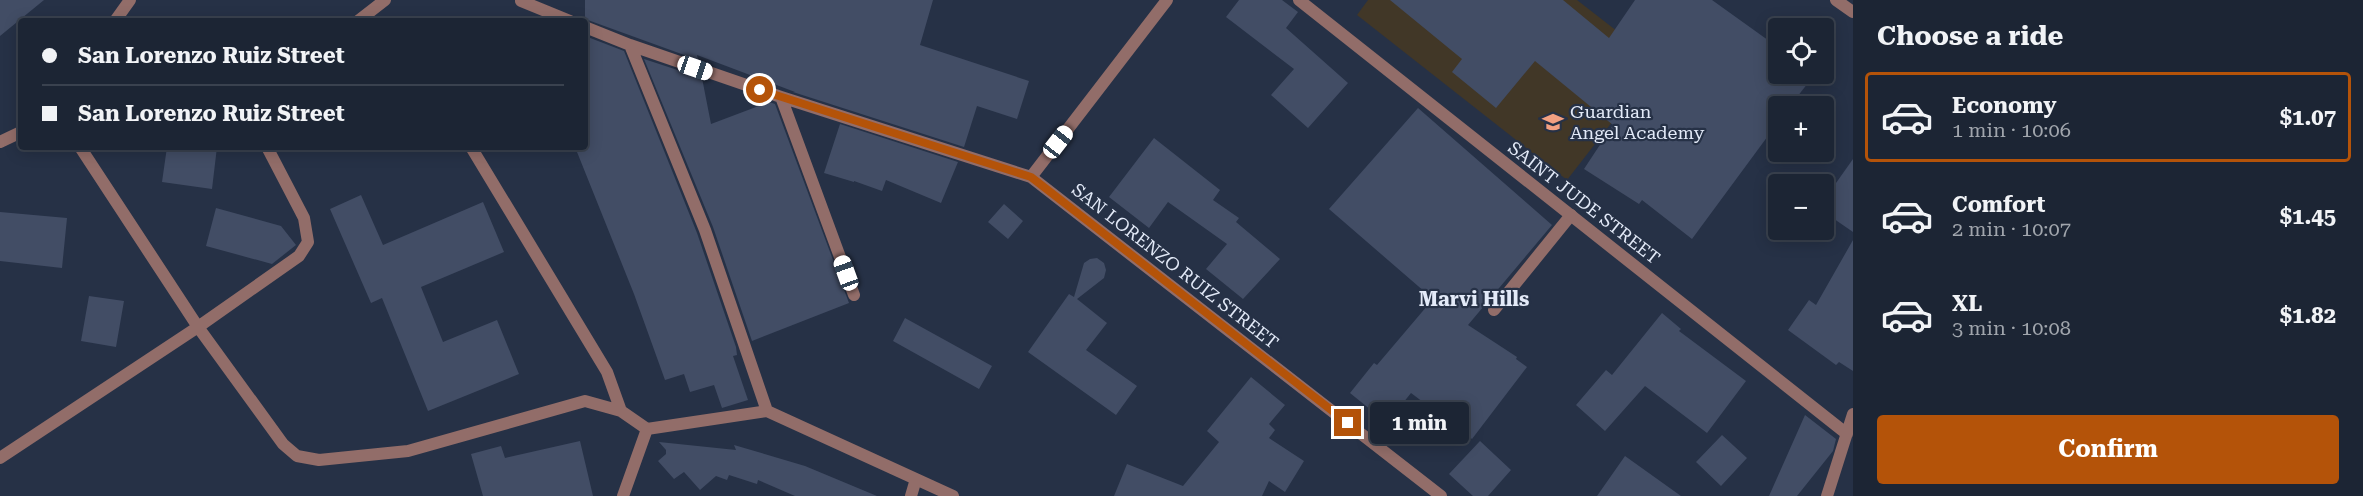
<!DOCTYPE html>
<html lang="en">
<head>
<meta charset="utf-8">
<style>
  :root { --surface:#1c2534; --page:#293140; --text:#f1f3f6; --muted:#a0a5ac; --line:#3a424f; --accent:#b45309 }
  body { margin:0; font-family:"Roboto Serif",serif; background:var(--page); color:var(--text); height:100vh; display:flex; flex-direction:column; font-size:22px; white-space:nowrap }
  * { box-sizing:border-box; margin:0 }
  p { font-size:20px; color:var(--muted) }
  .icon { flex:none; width:33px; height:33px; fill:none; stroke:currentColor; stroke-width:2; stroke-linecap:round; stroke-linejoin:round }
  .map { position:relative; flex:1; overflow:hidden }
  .side { display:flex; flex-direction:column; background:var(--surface); width:510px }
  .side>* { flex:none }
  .hud { position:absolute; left:18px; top:18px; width:570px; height:132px; border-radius:6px; box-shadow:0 3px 15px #0003,0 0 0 2px var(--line); display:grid; align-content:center; height:132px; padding:0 24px; background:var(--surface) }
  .buttons { position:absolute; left:1768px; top:18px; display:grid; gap:12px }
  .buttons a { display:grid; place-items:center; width:66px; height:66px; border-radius:6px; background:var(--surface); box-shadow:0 3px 15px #0003,0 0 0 2px var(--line); font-size:30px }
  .end { position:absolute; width:27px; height:27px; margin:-14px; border:8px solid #b45309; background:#fff; box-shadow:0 0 0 3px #fff }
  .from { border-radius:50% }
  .bubble { position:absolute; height:42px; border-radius:6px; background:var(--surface); box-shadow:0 3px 15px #0003,0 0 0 2px var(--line); font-size:20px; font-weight:700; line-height:42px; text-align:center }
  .car { position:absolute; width:18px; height:36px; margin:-18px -9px; border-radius:8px; box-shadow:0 0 4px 2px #0007; background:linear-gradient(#fff 24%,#345 0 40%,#fff 0 76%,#345 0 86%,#fff 0) }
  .hud b { display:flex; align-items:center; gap:21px; height:57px; font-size:22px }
  .hud b+b { border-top:2px solid var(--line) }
  .hud i { width:15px; height:15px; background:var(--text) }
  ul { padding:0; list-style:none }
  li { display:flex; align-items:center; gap:18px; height:90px; margin:0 12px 9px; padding:0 12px; border:3px solid transparent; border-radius:6px }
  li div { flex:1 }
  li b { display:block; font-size:22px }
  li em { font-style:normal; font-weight:700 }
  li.selected { border-color:var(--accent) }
  li>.icon { width:54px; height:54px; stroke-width:1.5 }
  h2 { padding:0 24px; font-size:27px; line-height:72px }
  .action { display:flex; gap:12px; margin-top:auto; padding:12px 24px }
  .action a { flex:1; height:69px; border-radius:6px; background:var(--accent); color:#fff; font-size:24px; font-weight:700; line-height:69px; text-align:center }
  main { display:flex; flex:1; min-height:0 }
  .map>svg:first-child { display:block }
</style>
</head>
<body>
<main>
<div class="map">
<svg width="1853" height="496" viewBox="0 0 1853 496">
  <rect width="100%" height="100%" fill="#263146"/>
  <path fill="#413727" d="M1368,0H1577L1658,63L1567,180L1357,15Z"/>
  <path fill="#424d65" d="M0,0H44L0,36Z
    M585,0H933L920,45L1029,81L1017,119L977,106L964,147L793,92H795L697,55L698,60L585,19Z
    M1239,0H1282L1298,12L1286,28L1348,83L1308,128L1271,95L1294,69L1226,17Z
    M1390,0H1563L1609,38L1635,0H1712L1779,48V74H1815L1790,106H1779V121L1692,239L1642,200L1639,204L1584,169L1613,125L1535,61L1496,108L1452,72L1462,59Z
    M585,36L624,51L697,233L736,347L737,355L733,356L748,400L722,408L714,385L690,392L684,374L665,380L634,294L575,147H585Z
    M644,59L702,78L711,124L769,102L775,104L849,303L752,341L713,227Z
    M1418,108L1552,225L1468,325L1517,357L1516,359L1527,367L1472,439L1411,393L1387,423L1350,393L1374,363L1377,365L1433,299L1329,209Z
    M840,124L958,162L941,203L886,180L882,191L854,181V182L824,173Z
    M1154,138L1220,190L1213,200L1239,218L1236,222L1280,259L1243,299L1206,269L1227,244L1168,202L1149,228L1109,197Z
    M167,147H217L212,189L162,182Z
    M1853,159V232L1824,212V200Z
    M361,195L383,245L483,202L504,252L421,287L443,342L497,320L519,374L428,411L382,298L371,303L330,209Z
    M1004,204L1023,221L1008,239L988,222Z
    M216,208L281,226L296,245L272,264L206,246Z
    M0,212L67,218L62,268L0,261Z
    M1853,240V371L1839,362L1836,365L1788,330L1809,300L1816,305Z
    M1097,258L1104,263L1106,270L1104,278L1077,299L1107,323L1086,350L1137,386L1116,415L1028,352L1069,294L1074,297L1084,263L1090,259Z
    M89,296L124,301L116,347L81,341Z
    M1662,313L1681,329L1679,331L1746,381L1707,433L1645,386L1605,431L1576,405L1606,370L1612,375Z
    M905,318L992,366L979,389L893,341Z
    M1251,377L1285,405L1269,424L1275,430L1269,438L1304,461L1285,492L1269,481L1262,496H1114L1127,464L1183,486L1219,442L1207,431Z
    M1805,415L1836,439L1833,451L1797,496H1769Z
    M1722,435L1747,458L1721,486L1696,462Z
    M580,441L593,496H483L471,454L501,446L505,458Z
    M1480,441L1511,470L1488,496H1473L1449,474Z
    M659,442L736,450L734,445L805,466L877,496H795L758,480L757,484L729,475L727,480L716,476L700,490L684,472L674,479L658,461L666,454V450Z
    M1625,456L1681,496H1597Z"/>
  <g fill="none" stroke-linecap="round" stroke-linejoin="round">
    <path stroke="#926d69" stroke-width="12" d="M115,21L130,0
      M358,21L385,0
      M0,142L21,132
      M80,147L198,327L283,444L297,456L319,460L408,451L585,401L621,411L647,429
      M471,147L607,372L621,411
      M1494,310L1571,215
      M0,458L198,327L299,256L308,242L304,218L267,147"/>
    <path stroke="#926d69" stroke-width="12" d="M1299,0L1847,434
      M1836,0L1853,12
      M521,1L570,21
      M585,27L630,45L781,97L1031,177L1441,496
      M630,45L705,230L767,411
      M781,97L854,295
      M1031,177L1167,0
      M623,496L647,429L767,411L953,496
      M911,496L916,479
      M1827,496L1853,414"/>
  </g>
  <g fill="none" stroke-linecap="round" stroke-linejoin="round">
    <path stroke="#b45309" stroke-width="8" d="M760,90L1031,177L1348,423"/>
  </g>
  <defs>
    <symbol id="school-bare" viewBox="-9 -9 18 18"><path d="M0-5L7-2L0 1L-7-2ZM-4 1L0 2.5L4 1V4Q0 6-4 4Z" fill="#f2a081" stroke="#263146" stroke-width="2.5" paint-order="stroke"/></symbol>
  </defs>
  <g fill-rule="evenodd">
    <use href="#school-bare" x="1538" y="107" width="30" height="30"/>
  </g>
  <g text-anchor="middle" stroke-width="4.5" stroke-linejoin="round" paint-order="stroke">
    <g font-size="18" fill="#e3eaf8" stroke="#263146" text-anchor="start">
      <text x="1570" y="118">Guardian<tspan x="1570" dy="21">Angel Academy</tspan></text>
    </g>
    <g font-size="18" fill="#e3eaf8" stroke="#263146">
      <text transform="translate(1584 203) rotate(38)" y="6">SAINT JUDE STREET</text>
      <text transform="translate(1175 266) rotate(38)" y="6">SAN LORENZO RUIZ STREET</text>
    </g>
    <g font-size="20" font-weight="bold" fill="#e3eaf8" stroke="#263146">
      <text x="1474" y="306">Marvi Hills</text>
    </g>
  </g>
</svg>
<div class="buttons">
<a><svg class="icon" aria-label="locate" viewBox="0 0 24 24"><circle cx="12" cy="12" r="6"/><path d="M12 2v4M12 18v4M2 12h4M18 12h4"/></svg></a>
<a>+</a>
<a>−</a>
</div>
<i class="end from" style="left:760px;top:90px"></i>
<i class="end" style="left:1348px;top:423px"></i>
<div class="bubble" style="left:1370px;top:402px;width:99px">1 min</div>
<i class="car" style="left:695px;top:68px;rotate:109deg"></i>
<i class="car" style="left:1058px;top:142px;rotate:38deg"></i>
<i class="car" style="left:846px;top:273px;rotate:340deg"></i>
<div class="hud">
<b><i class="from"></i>San Lorenzo Ruiz Street</b>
<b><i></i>San Lorenzo Ruiz Street</b>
</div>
</div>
<section class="side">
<h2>Choose a ride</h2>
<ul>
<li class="selected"><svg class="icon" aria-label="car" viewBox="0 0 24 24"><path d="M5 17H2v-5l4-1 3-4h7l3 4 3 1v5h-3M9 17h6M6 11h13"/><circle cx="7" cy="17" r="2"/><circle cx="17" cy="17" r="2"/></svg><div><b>Economy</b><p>1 min · 10:06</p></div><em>$1.07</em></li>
<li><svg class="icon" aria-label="car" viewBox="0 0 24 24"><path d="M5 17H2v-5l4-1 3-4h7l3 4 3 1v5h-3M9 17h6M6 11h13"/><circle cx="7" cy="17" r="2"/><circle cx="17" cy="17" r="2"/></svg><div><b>Comfort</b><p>2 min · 10:07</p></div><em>$1.45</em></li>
<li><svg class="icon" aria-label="car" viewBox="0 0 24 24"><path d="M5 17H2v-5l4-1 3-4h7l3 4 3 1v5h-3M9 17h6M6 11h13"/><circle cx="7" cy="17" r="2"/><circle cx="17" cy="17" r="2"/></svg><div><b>XL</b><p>3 min · 10:08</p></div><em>$1.82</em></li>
</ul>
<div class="action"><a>Confirm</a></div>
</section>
</main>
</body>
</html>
